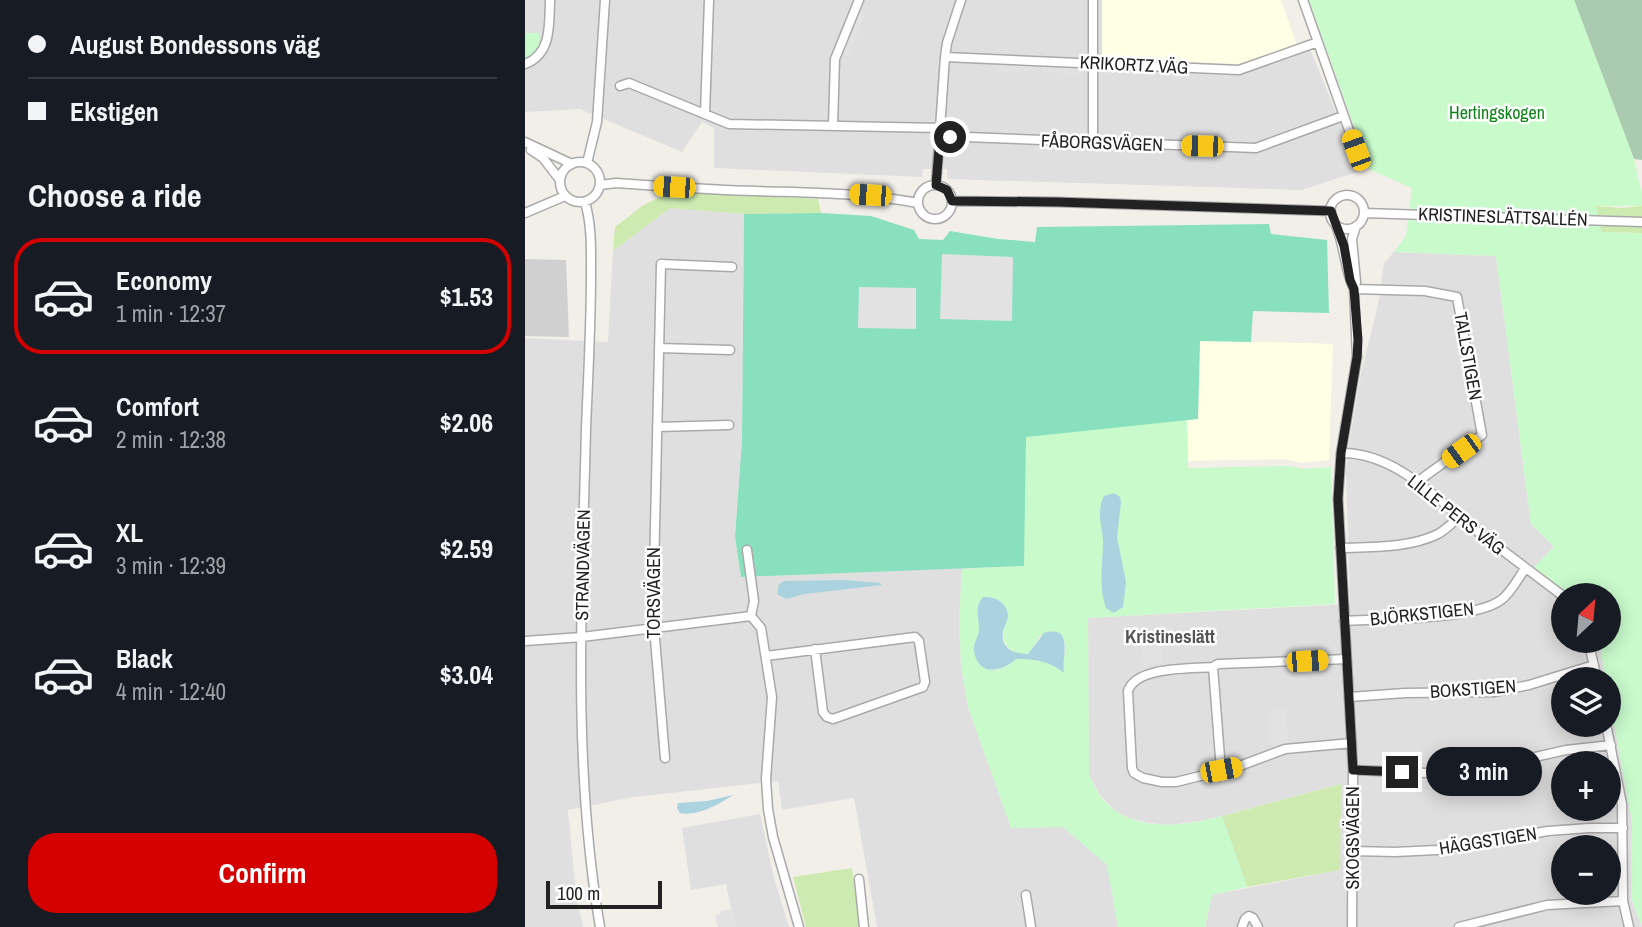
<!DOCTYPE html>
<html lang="en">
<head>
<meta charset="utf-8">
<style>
  :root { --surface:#171b24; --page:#242831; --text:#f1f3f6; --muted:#9ea1a6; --line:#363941; --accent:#d40000 }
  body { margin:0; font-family:"Archivo Narrow",sans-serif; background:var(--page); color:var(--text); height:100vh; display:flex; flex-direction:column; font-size:26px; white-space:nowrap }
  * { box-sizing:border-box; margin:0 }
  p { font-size:23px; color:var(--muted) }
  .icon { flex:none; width:38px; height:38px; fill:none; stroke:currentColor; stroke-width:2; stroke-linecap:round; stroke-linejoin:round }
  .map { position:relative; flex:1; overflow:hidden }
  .panel { display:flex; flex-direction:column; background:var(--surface); width:525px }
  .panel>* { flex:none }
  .banner { display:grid; align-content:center; height:154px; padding:0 28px; background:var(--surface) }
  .needle { width:46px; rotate:26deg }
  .controls { position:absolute; left:1026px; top:583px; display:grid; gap:14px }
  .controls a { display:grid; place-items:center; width:70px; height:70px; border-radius:50%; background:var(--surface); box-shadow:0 4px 18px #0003; font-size:35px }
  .scale { position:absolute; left:21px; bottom:18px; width:116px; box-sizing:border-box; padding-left:7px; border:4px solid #222; border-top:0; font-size:19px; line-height:24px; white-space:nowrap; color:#222; -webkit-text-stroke:5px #fff; paint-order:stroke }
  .end { position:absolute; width:32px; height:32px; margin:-16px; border:9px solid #222; background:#fff; box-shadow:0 0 0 4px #fff }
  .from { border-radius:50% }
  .bubble { position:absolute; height:49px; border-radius:24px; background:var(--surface); box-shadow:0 4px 18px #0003; font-size:23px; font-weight:700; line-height:49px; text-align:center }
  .car { position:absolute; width:21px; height:42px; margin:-21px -10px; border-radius:9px; box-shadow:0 0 5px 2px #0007; background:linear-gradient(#f5c518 24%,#345 0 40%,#f5c518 0 76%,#345 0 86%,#f5c518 0) }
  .banner b { display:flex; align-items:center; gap:24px; height:66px; font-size:26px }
  .banner b+b { border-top:2px solid var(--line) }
  .banner i { width:18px; height:18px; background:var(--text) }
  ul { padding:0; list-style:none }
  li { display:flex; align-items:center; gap:21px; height:116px; margin:0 14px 10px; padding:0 14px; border:4px solid transparent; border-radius:28px }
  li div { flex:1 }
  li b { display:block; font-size:26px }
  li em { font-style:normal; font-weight:700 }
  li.active { border-color:var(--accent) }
  li>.icon { width:63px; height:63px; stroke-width:1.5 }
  h2 { padding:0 28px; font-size:32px; line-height:84px }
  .action { display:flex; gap:14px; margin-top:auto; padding:14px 28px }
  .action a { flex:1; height:80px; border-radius:28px; background:var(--accent); color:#fff; font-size:28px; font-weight:700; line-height:80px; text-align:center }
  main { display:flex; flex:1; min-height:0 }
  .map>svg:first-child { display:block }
</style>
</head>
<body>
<main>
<section class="panel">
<div class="banner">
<b><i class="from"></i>August Bondessons väg</b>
<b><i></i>Ekstigen</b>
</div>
<h2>Choose a ride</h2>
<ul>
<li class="active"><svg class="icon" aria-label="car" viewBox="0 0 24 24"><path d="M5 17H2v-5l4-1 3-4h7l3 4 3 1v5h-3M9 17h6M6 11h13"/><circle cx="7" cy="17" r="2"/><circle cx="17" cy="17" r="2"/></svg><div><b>Economy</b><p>1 min · 12:37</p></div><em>$1.53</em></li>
<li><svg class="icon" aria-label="car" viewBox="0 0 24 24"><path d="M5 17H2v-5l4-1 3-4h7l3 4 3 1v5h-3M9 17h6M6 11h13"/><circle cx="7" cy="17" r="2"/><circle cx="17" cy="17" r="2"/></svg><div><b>Comfort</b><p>2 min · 12:38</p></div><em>$2.06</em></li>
<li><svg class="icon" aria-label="car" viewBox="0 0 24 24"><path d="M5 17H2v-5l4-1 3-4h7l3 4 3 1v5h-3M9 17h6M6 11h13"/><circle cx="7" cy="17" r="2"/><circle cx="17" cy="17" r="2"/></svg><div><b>XL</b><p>3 min · 12:39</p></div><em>$2.59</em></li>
<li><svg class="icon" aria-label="car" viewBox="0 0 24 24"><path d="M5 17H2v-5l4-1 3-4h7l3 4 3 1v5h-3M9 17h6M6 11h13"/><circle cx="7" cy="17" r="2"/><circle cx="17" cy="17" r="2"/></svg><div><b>Black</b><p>4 min · 12:40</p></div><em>$3.04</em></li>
</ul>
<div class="action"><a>Confirm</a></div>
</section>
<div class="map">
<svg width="1117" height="927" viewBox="0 0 1117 927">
  <rect width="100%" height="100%" fill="#f2efe9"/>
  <path fill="#e0dfdf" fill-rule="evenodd" d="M0,0H577L578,68L717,72L785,49L835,171L777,190L423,179L422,169H398L397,177L189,168V128L177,122L157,152L55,109L0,112V59L7,56L14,44V34L0,33Z
    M145,208L219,214L217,440L210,537L216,577L437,568L434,620L436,665L443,707L486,827H538L582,865L593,927H352L329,798L257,810L253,781L109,797L43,810L51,894L58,927H0V338L83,342L88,251Z
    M869,252L971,256L1006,524L1029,547L1010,567L1045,595H1038V640L1074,641L1081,679H1038V724H1083V692L1107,822L1106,898L1117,927H680L687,895L815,870V784L681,820L645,825L625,823L604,818L590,811L574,794L564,775L563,618L825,604L821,472L824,445L836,374L854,300L859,263ZM1038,763H1083V808H1038ZM1038,847H1083V892H1038Z
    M235,814L249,878L264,927H210L201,884L166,890L157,828Z"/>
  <path fill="#ffffe5" d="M577,0H756L772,45L713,64L577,58Z
    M675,340L808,344L804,460L776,463L759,459L663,461L662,419L673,418Z"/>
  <path fill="#d0d0d0" d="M0,259L41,260L44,337L0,336Z"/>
  <path fill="#cdebb0" d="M149,190L293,199L296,213L219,214L145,208L88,251L90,227L117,206Z
    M1070,206L1097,208L1117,206V233L1076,232Z
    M816,784L815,870L722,887L697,816Z
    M327,868L335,927H281L268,877Z"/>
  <path fill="#aacbaf" d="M1049,0H1117V160L1109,159Z"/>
  <path fill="#c8facc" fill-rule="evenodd" d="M784,0H1049L1109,159L1117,194V206H1071L1076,232L1117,233V926L1106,898L1107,822L1083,692V679H1081L1074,641L1083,640V595H1045L1009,567L1029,547L1006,524L971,256L869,252L881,236L887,188L844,169Z
    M0,33H14V44L7,57L0,59Z
    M662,419L663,468L762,466L778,469L806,467L810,604L563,618L564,775C569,785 573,795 581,803C611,833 661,826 697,816L722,887L687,895L680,927H593L582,865L538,827L486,828L443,707L436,665L434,620L437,569L499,566L500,436ZM481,622C473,641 483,654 503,655L515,636L529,631C548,639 537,656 538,672C524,661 509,659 491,659C482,667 474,672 461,669C444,653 451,648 454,629Z"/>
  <path fill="#88e0be" d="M296,213L346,216L389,230L394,239L418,240L425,231L473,239L510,242L512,227L744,224L746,234L802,240L804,313L728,311L726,342L675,341L673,419L501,437L499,566L216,577L210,537L217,440L219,214Z"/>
  <path fill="#e2e2e2" d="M335,11L341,13L324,56L318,54Z
    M471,64L510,66V73L471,71Z
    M517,66L553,68V74L517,72Z
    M417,254L488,257L487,321L415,319Z
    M334,287L391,288V329L333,328Z
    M636,632L638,664L618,666L616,633Z
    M761,710L763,744L744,745L742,711Z
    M208,909L212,927H193L190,915L195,914V911Z"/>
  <path fill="#aad3df" d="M589,493L595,497L596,502L592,537L601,582L598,607L589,613L581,608C573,585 578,564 578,541C577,524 571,512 579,496Z
    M320,580L355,583L357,585L280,594L261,599L252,594L254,584L259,581Z
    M458,597C469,596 482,602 483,615C483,621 479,626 478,632C475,648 489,654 503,654L519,633C550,624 536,658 539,673C525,661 509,659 491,659C477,672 453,677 449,651C448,643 454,637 454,629C454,617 449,608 458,597Z
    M208,795C195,804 171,817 155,813L152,808L153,803L182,801Z"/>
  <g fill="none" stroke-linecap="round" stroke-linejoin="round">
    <defs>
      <path id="minor" d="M568,0V143
        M778,0L831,150
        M420,57L714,70L793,42
        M0,64C27,54 24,24 25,0
        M95,86L104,83L204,124L416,128
        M180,114L184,0
        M308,126L310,59L334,0
        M415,136L731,148L818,116
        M0,142L47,164
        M6,150L18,158L35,180
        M35 182a20 20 0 1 1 40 0a20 20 0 1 1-40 0Z
        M62,163L72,122L80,0
        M393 202a17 17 0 1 1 34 0a17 17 0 1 1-34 0Z
        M75,185L91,183C138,186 184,190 231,191C286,193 339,193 393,203
        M411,185L420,57L422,43L436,0
        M805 212a17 17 0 1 1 34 0a17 17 0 1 1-34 0Z
        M427,201L532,202L806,211
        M60,202C67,226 66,250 66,275C66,327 63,378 61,429C57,595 47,763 75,927
        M0,213L40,196
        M839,213L1117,222
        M811,226C820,246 819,269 829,289
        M829,289L900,291L932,297L957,435L892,482
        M134,348L205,350
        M132,427L204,425
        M816,453C870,452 913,500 952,531C981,553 1009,574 1038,596
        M815,548C846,547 885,548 913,534C922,529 928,522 935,516
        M222,550L229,601L226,616L236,628L247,697L241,779L243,809L248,837L274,927
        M819,621C856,619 949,620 976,600C986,593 993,578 1000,569
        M1063,640L1072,679
        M0,641L57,637L226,616
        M241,656L390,637L394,641L400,682L398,687L308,719L302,717L298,712L290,649
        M822,659L693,664L688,667C666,669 611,666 603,691L607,768L609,773L618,778L637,782H651L712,767L760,749L827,743
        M688,667L696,770
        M824,697L880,693L969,692L1004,685L1069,665
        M1081,724L1097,804L1098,901L1104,927
        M140,758L128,615L136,264L207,267
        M828,770L902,773L948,771L1041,750L1086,745
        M828,851L870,852L912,850L1023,831L1064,828H1098
        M334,879L339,927
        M501,895L506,927
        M717,927L720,919L724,916L728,918L733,927
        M827,927L828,770L813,499L816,453L832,357L829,289L831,282L827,239L831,226
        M934,927L1022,905L1098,901"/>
    </defs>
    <use href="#minor" stroke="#a9a9a9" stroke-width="11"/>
    <use href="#minor" stroke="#fff" stroke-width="8"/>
  </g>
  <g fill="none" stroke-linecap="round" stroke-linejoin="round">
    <path stroke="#222" stroke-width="9" d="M425,137L415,136L411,185L422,190L427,201L532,202L806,211L819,246L825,280L829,289L833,340L832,357L816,453L813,499L828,770L877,772"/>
  </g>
  <g text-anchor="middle" stroke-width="5" stroke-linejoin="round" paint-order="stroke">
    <g font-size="18" fill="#222" stroke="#fff">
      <text transform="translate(609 65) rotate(3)" y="6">KRIKORTZ VÄG</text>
      <text transform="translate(577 143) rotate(2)" y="6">FÅBORGSVÄGEN</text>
      <text transform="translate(978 217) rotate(2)" y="6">KRISTINESLÄTTSALLÉN</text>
      <text transform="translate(943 356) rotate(80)" y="6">TALLSTIGEN</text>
      <text transform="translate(931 515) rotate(38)" y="6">LILLE PERS VÄG</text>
      <text transform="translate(58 565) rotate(-89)" y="6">STRANDVÄGEN</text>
      <text transform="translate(129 593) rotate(-90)" y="6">TORSVÄGEN</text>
      <text transform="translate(897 614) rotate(-6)" y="6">BJÖRKSTIGEN</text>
      <text transform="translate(948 689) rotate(-4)" y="6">BOKSTIGEN</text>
      <text transform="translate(828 838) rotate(-90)" y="6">SKOGSVÄGEN</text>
      <text transform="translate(963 841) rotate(-9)" y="6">HÄGGSTIGEN</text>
    </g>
    <g font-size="18" fill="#0c8416" stroke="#fff">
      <text x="972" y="119">Hertingskogen</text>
    </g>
    <g font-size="19" font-weight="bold" fill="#555" stroke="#fff">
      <text x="645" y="643">Kristineslätt</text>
    </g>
  </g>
</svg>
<div class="controls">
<a><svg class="needle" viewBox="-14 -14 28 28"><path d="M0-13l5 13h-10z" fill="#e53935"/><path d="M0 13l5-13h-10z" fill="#9ea1a6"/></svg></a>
<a><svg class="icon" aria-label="layers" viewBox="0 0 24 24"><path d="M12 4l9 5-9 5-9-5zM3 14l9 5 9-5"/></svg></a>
<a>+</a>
<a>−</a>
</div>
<div class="scale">100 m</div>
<i class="end from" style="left:425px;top:137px"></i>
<i class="end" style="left:877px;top:772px"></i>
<div class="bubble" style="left:901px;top:747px;width:116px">3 min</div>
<i class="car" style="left:677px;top:146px;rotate:271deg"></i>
<i class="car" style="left:831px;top:150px;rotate:340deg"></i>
<i class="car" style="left:149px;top:187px;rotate:273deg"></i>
<i class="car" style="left:345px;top:195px;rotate:274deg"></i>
<i class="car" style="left:936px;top:451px;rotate:234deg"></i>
<i class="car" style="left:782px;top:661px;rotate:87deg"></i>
<i class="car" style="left:696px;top:770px;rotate:79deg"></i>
</div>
</main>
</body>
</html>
